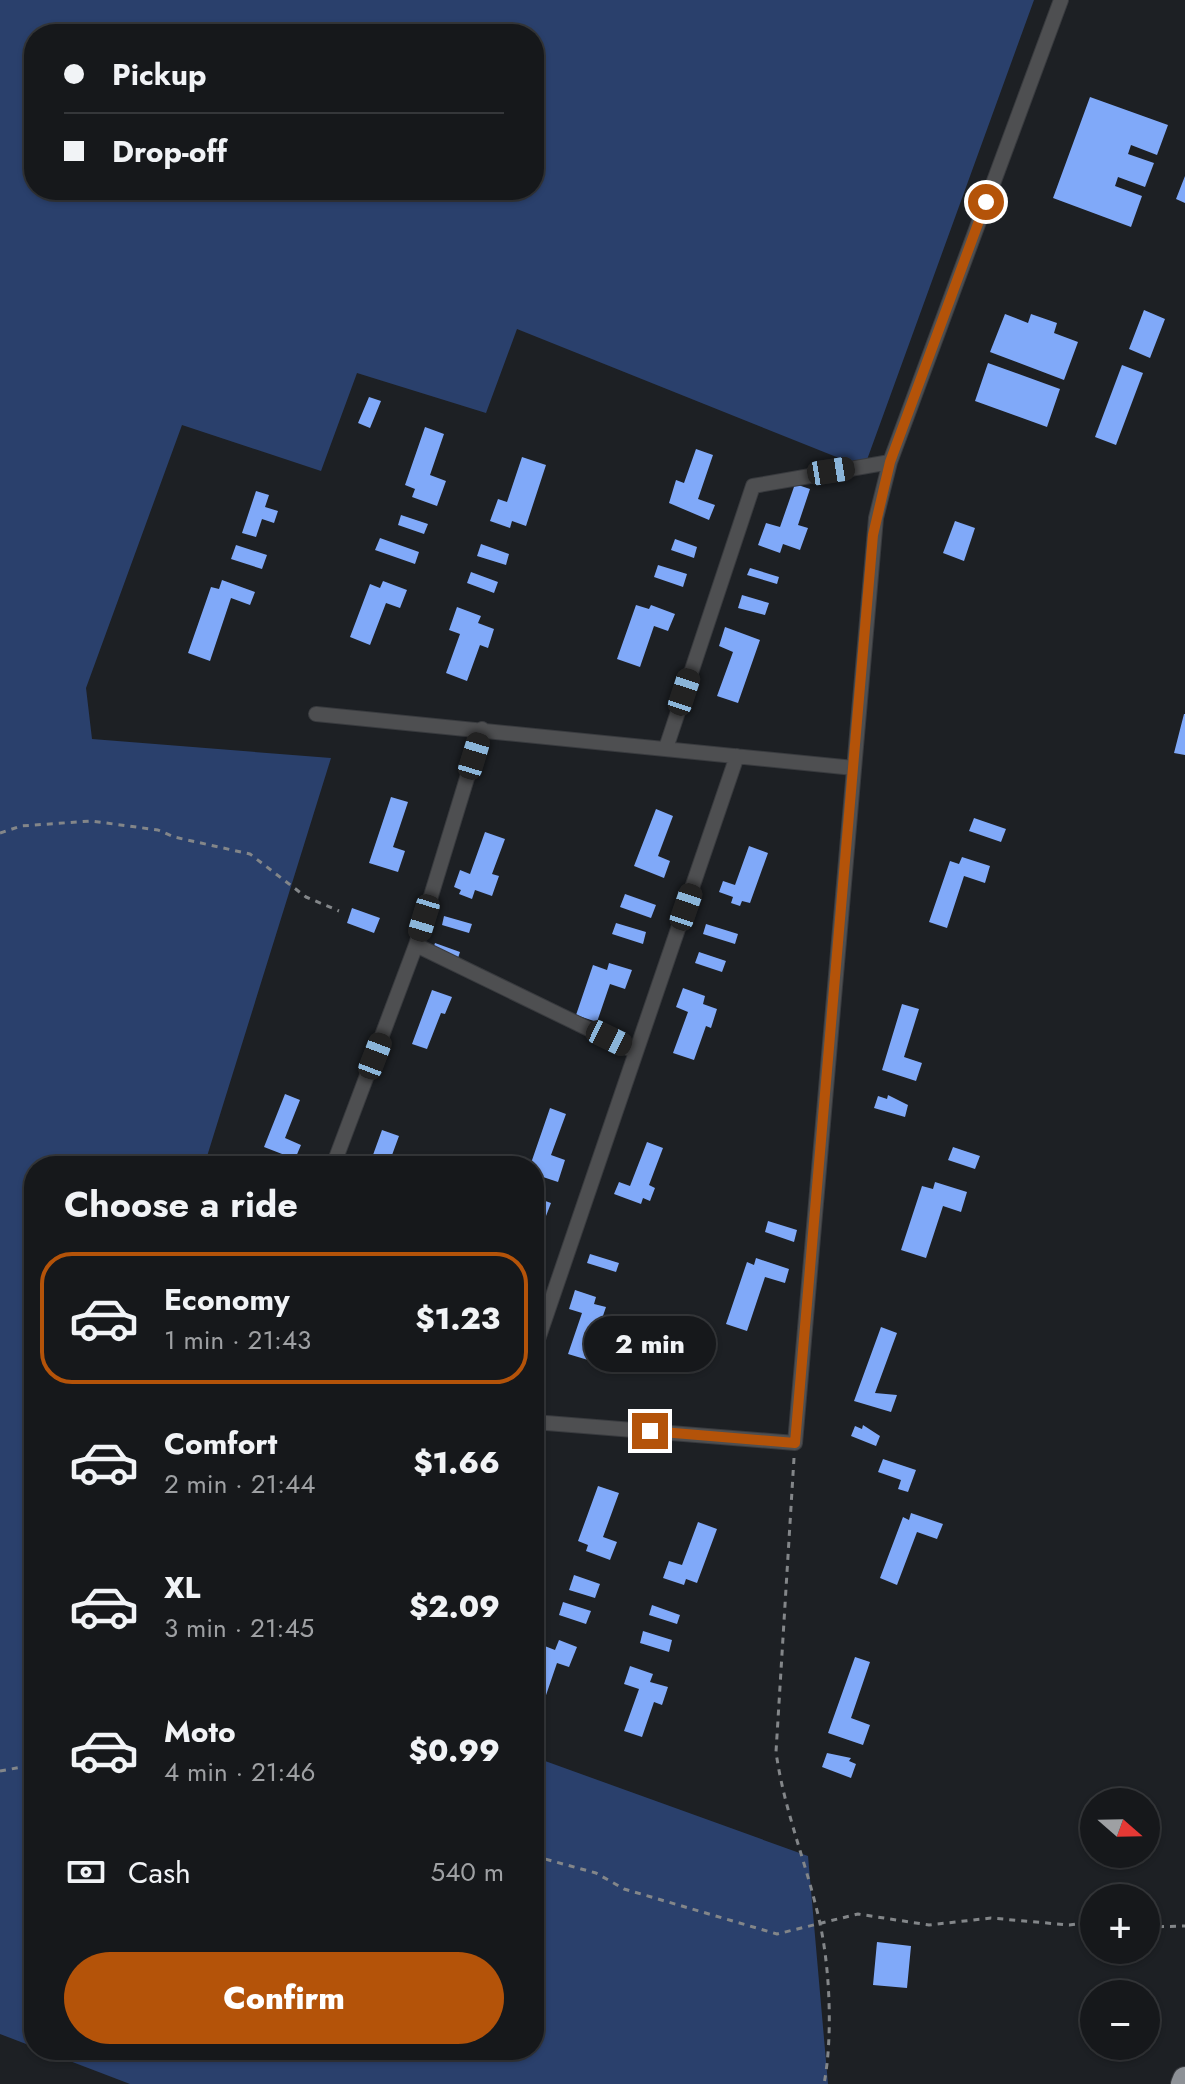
<!DOCTYPE html>
<html lang="en">
<head>
<meta charset="utf-8">
<style>
  :root { --surface:#16181b; --page:#232528; --text:#f1f3f6; --muted:#9ea0a3; --line:#35373a; --accent:#b45309 }
  body { margin:0; font-family:Jost,sans-serif; background:var(--page); color:var(--text); height:100vh; display:flex; flex-direction:column; font-size:30px; white-space:nowrap }
  * { box-sizing:border-box; margin:0 }
  p { font-size:26px; color:var(--muted) }
  .icon { flex:none; width:44px; height:44px; fill:none; stroke:currentColor; stroke-width:2; stroke-linecap:round; stroke-linejoin:round }
  .map { position:relative; flex:1; overflow:hidden }
  .panel { position:absolute; left:24px; top:1156px; width:520px; height:904px; display:flex; flex-direction:column; background:var(--surface); border-radius:32px; box-shadow:0 2px 6px #0004,0 0 0 2px var(--line) }
  .panel>* { flex:none }
  .top-card { position:absolute; left:24px; top:24px; width:520px; height:176px; border-radius:32px; box-shadow:0 2px 6px #0004,0 0 0 2px var(--line); display:grid; align-content:center; height:176px; padding:0 40px; background:var(--surface) }
  .needle { width:52px; rotate:110deg }
  .controls { position:absolute; left:1080px; top:1788px; display:grid; gap:16px }
  .controls a { display:grid; place-items:center; width:80px; height:80px; border-radius:50%; background:var(--surface); box-shadow:0 2px 6px #0004,0 0 0 2px var(--line); font-size:40px }
  .end { position:absolute; width:36px; height:36px; margin:-18px; border:10px solid #b45309; background:#fff; box-shadow:0 0 0 4px #fff }
  .from { border-radius:50% }
  .bubble { position:absolute; height:56px; border-radius:28px; background:var(--surface); box-shadow:0 2px 6px #0004,0 0 0 2px var(--line); font-size:26px; font-weight:800; line-height:56px; text-align:center }
  .car { position:absolute; width:24px; height:48px; margin:-24px -12px; border-radius:10px; box-shadow:0 0 6px 2px #0007; background:linear-gradient(#222 24%,#8ab4d8 0 40%,#222 0 76%,#8ab4d8 0 86%,#222 0) }
  .top-card b { display:flex; align-items:center; gap:28px; height:76px; font-size:30px }
  .top-card b+b { border-top:2px solid var(--line) }
  .top-card i { width:20px; height:20px; background:var(--text) }
  ul { padding:0; list-style:none }
  li { display:flex; align-items:center; gap:24px; height:132px; margin:0 16px 12px; padding:0 24px; border:4px solid transparent; border-radius:32px }
  li div { flex:1 }
  li b { display:block; font-size:30px }
  li em { font-style:normal; font-weight:800 }
  li.on { border-color:var(--accent) }
  li>.icon { width:72px; height:72px; stroke-width:1.5 }
  h2 { padding:0 40px; font-size:36px; line-height:96px }
  .pay { display:flex; align-items:center; gap:20px; height:88px; padding:0 40px; font-size:30px }
  .pay p { margin-inline-start:auto }
  .cta { display:flex; gap:16px; margin-top:auto; padding:16px 40px }
  .cta a { flex:1; height:92px; border-radius:48px; background:var(--accent); color:#fff; font-size:32px; font-weight:800; line-height:92px; text-align:center }
  .map>svg:first-child { display:block }
</style>
</head>
<body>
<div class="map">
<svg width="1185" height="2084" viewBox="0 0 1185 2084">
  <rect width="100%" height="100%" fill="#1d2024"/>
  <path fill="#2a406c" fill-rule="evenodd" d="M0,0H1034L864,468L517,329L486,413L357,373L321,471L182,425L86,688L92,739L331,758L204,1166H34V2047L0,2034ZM34,34H534V190H34Z
    M534,1757L808,1856L828,2084H130L41,2050H534Z"/>
  <path fill="#80a9f9" d="M1090,97L1168,125L1157,155L1131,145L1128,154L1154,163L1145,187L1118,177L1115,186L1142,196L1131,227L1053,198Z
    M1185,176V203L1176,199Z
    M1144,310L1165,319L1150,358L1129,349Z
    M1005,314L1028,323L1031,314L1057,323L1054,333L1078,342L1064,380L990,352Z
    M988,363L1060,389L1047,427L975,401Z
    M1122,365L1143,373L1116,445L1095,437Z
    M369,397L381,401L370,428L358,423Z
    M425,427L444,434L430,475L446,481L437,506L412,497L415,489L405,485Z
    M696,449L713,455L698,499L715,505L709,520L669,503L676,480L684,483Z
    M522,457L546,465L526,526L512,521L510,528L490,521L498,499L507,502Z
    M795,484L810,489L798,525L808,528L800,550L783,544L780,553L758,545L766,523L780,527Z
    M256,491L269,495L265,507L278,511L274,523L262,519L256,537L242,533Z
    M401,515L428,524L424,534L398,525Z
    M955,521L975,528L964,561L943,553Z
    M380,538L419,552L415,564L375,550Z
    M675,539L697,547L694,558L671,550Z
    M481,544L509,554L506,565L477,556Z
    M236,545L267,555L262,569L231,559Z
    M658,565L687,574L683,587L654,577Z
    M750,568L779,577L777,584L747,575Z
    M471,572L498,582L494,593L467,583Z
    M222,580L255,592L250,605L231,598L210,661L188,653L211,587L219,589Z
    M383,581L407,590L400,608L386,603L370,645L350,637L370,584L380,588Z
    M742,595L769,603L765,615L738,608Z
    M636,605L649,609L651,605L675,614L668,631L654,626L640,667L617,659Z
    M457,607L481,616L478,623L494,629L488,648L480,645L467,681L446,673L460,634L449,630Z
    M725,627L760,640L738,703L717,696L733,652L719,646Z
    M1184,714H1185V755L1174,753Z
    M391,797L408,802L393,847L405,851L398,872L369,863Z
    M656,809L673,816L658,856L670,861L664,878L634,866Z
    M974,818L1006,829L1001,842L969,831Z
    M485,832L505,839L492,874L499,876L492,896L475,890L472,899L459,894L461,890L454,887L460,870L470,874Z
    M749,846L768,853L750,903L742,901L740,906L731,903L733,897L719,892L723,881L735,885Z
    M962,857L990,866L985,883L964,876L947,928L929,922L950,861L959,864Z
    M625,894L656,905L651,918L620,907Z
    M352,908L380,918L374,933L347,923Z
    M444,916L472,924L469,933L442,925Z
    M616,923L646,932L643,944L612,934Z
    M706,924L738,934L735,944L703,934Z
    M435,943L460,952L457,961L432,952Z
    M699,952L726,961L722,972L695,963Z
    M609,963L632,970L625,989L610,984L597,1022L576,1015L593,965L607,970Z
    M683,988L705,996L703,1004L717,1009L711,1028L706,1026L694,1060L673,1053L688,1012L676,1007Z
    M432,990L452,997L445,1014L441,1013L427,1049L412,1044Z
    M902,1004L919,1009L904,1057L922,1063L916,1081L882,1070Z
    M285,1094L300,1100L285,1138L301,1145L295,1159L264,1147Z
    M888,1095L908,1105L905,1117L874,1108L878,1096L887,1099Z
    M550,1108L566,1114L551,1155L565,1160L558,1182L534,1174V1166H530Z
    M382,1130L399,1136L388,1166H369Z
    M647,1142L663,1148L649,1185L655,1188L650,1201L643,1198L641,1204L614,1194L619,1182L630,1186Z
    M953,1147L980,1156L975,1169L948,1160Z
    M935,1182L967,1192L961,1212L943,1206L926,1258L901,1250L922,1186L933,1189Z
    M534,1197L551,1203L546,1216L534,1212Z
    M768,1221L797,1230L794,1242L765,1232Z
    M590,1254L619,1263L616,1272L587,1263Z
    M756,1258L789,1269L785,1283L765,1277L747,1331L726,1324L747,1262L754,1265Z
    M575,1290L596,1297L594,1304L606,1307L588,1360L568,1354L582,1313L569,1309Z
    M881,1327L897,1333L875,1393L897,1395L891,1412L854,1401Z
    M863,1425L880,1436L876,1446L851,1436L855,1426L862,1429Z
    M883,1459L916,1470L908,1492L898,1489L901,1480L878,1472Z
    M598,1486L619,1493L603,1537L617,1542L610,1560L586,1551L588,1545L578,1541Z
    M911,1513L943,1524L937,1539L917,1532L897,1585L880,1578L903,1517L909,1520Z
    M698,1522L717,1529L697,1583L686,1579L684,1585L663,1578L669,1561L682,1565Z
    M574,1575L600,1584L595,1598L569,1590Z
    M563,1602L591,1611L586,1624L559,1615Z
    M652,1605L680,1615L677,1624L649,1615Z
    M643,1631L672,1640L669,1652L640,1643Z
    M559,1640L577,1647L569,1667L557,1663L543,1704L534,1701V1667L542,1645L555,1650Z
    M855,1657L870,1662L851,1718L870,1725L863,1745L828,1733Z
    M630,1666L653,1674L650,1682L668,1687L662,1705L654,1702L642,1737L624,1731L639,1689L624,1684Z
    M827,1753L851,1758L849,1761L856,1764L851,1778L822,1767Z
    M877,1942L911,1946L907,1988L873,1985Z"/>
  <g fill="none" stroke-linecap="round" stroke-linejoin="round">
    <defs>
      <path id="street" d="M316,714L854,768
        M666,748L753,486L890,462
        M416,945L636,1052
        M333,1166L416,945L482,729
        M534,1351L737,756
        M534,1422L795,1443L876,518L890,462L1061,0"/>
      <path id="highway" d="M1183,2084L1185,2079"/>
    </defs>
    <use href="#street" stroke="#393b3f" stroke-width="16"/>
    <use href="#highway" stroke="#393b3f" stroke-width="26"/>
    <path stroke="#838689" stroke-width="3" stroke-dasharray="6 6" stroke-linecap="butt" d="M0,833L21,826L91,821L158,830L174,837L250,854L306,897L339,911
      M794,1458L776,1752C784,1810 806,1862 819,1919C830,1966 833,2037 824,2084
      M0,1771L22,1767L34,1770
      M534,1856L596,1873L624,1889L777,1934L858,1914L929,1925L991,1918L1069,1925L1094,1922
      M1146,1927L1185,1926"/>
    <use href="#street" stroke="#4e4f51" stroke-width="14"/>
    <use href="#highway" stroke="#8d9196" stroke-width="24"/>
  </g>
  <g fill="none" stroke-linecap="round" stroke-linejoin="round">
    <path stroke="#b45309" stroke-width="10" d="M650,1431L795,1443L873,535L890,462L986,202"/>
  </g>
</svg>
<div class="controls">
<a><svg class="needle" viewBox="-14 -14 28 28"><path d="M0-13l5 13h-10z" fill="#e53935"/><path d="M0 13l5-13h-10z" fill="#9ea0a3"/></svg></a>
<a>+</a>
<a>−</a>
</div>
<i class="end from" style="left:986px;top:202px"></i>
<i class="end" style="left:650px;top:1431px"></i>
<div class="bubble" style="left:584px;top:1316px;width:132px">2 min</div>
<i class="car" style="left:831px;top:471px;rotate:81deg"></i>
<i class="car" style="left:684px;top:692px;rotate:18deg"></i>
<i class="car" style="left:474px;top:756px;rotate:17deg"></i>
<i class="car" style="left:686px;top:907px;rotate:19deg"></i>
<i class="car" style="left:424px;top:918px;rotate:197deg"></i>
<i class="car" style="left:609px;top:1038px;rotate:116deg"></i>
<i class="car" style="left:375px;top:1056px;rotate:21deg"></i>
<div class="top-card">
<b><i class="from"></i>Pickup</b>
<b><i></i>Drop-off</b>
</div>
<section class="panel">
<h2>Choose a ride</h2>
<ul>
<li class="on"><svg class="icon" aria-label="car" viewBox="0 0 24 24"><path d="M5 17H2v-5l4-1 3-4h7l3 4 3 1v5h-3M9 17h6M6 11h13"/><circle cx="7" cy="17" r="2"/><circle cx="17" cy="17" r="2"/></svg><div><b>Economy</b><p>1 min · 21:43</p></div><em>$1.23</em></li>
<li><svg class="icon" aria-label="car" viewBox="0 0 24 24"><path d="M5 17H2v-5l4-1 3-4h7l3 4 3 1v5h-3M9 17h6M6 11h13"/><circle cx="7" cy="17" r="2"/><circle cx="17" cy="17" r="2"/></svg><div><b>Comfort</b><p>2 min · 21:44</p></div><em>$1.66</em></li>
<li><svg class="icon" aria-label="car" viewBox="0 0 24 24"><path d="M5 17H2v-5l4-1 3-4h7l3 4 3 1v5h-3M9 17h6M6 11h13"/><circle cx="7" cy="17" r="2"/><circle cx="17" cy="17" r="2"/></svg><div><b>XL</b><p>3 min · 21:45</p></div><em>$2.09</em></li>
<li><svg class="icon" aria-label="car" viewBox="0 0 24 24"><path d="M5 17H2v-5l4-1 3-4h7l3 4 3 1v5h-3M9 17h6M6 11h13"/><circle cx="7" cy="17" r="2"/><circle cx="17" cy="17" r="2"/></svg><div><b>Moto</b><p>4 min · 21:46</p></div><em>$0.99</em></li>
</ul>
<div class="pay"><svg class="icon" aria-label="cash" viewBox="0 0 24 24"><path d="M3 7h18v10H3z"/><circle cx="12" cy="12" r="2"/></svg>Cash<p>540 m</p></div>
<div class="cta"><a>Confirm</a></div>
</section>
</div>
</body>
</html>
